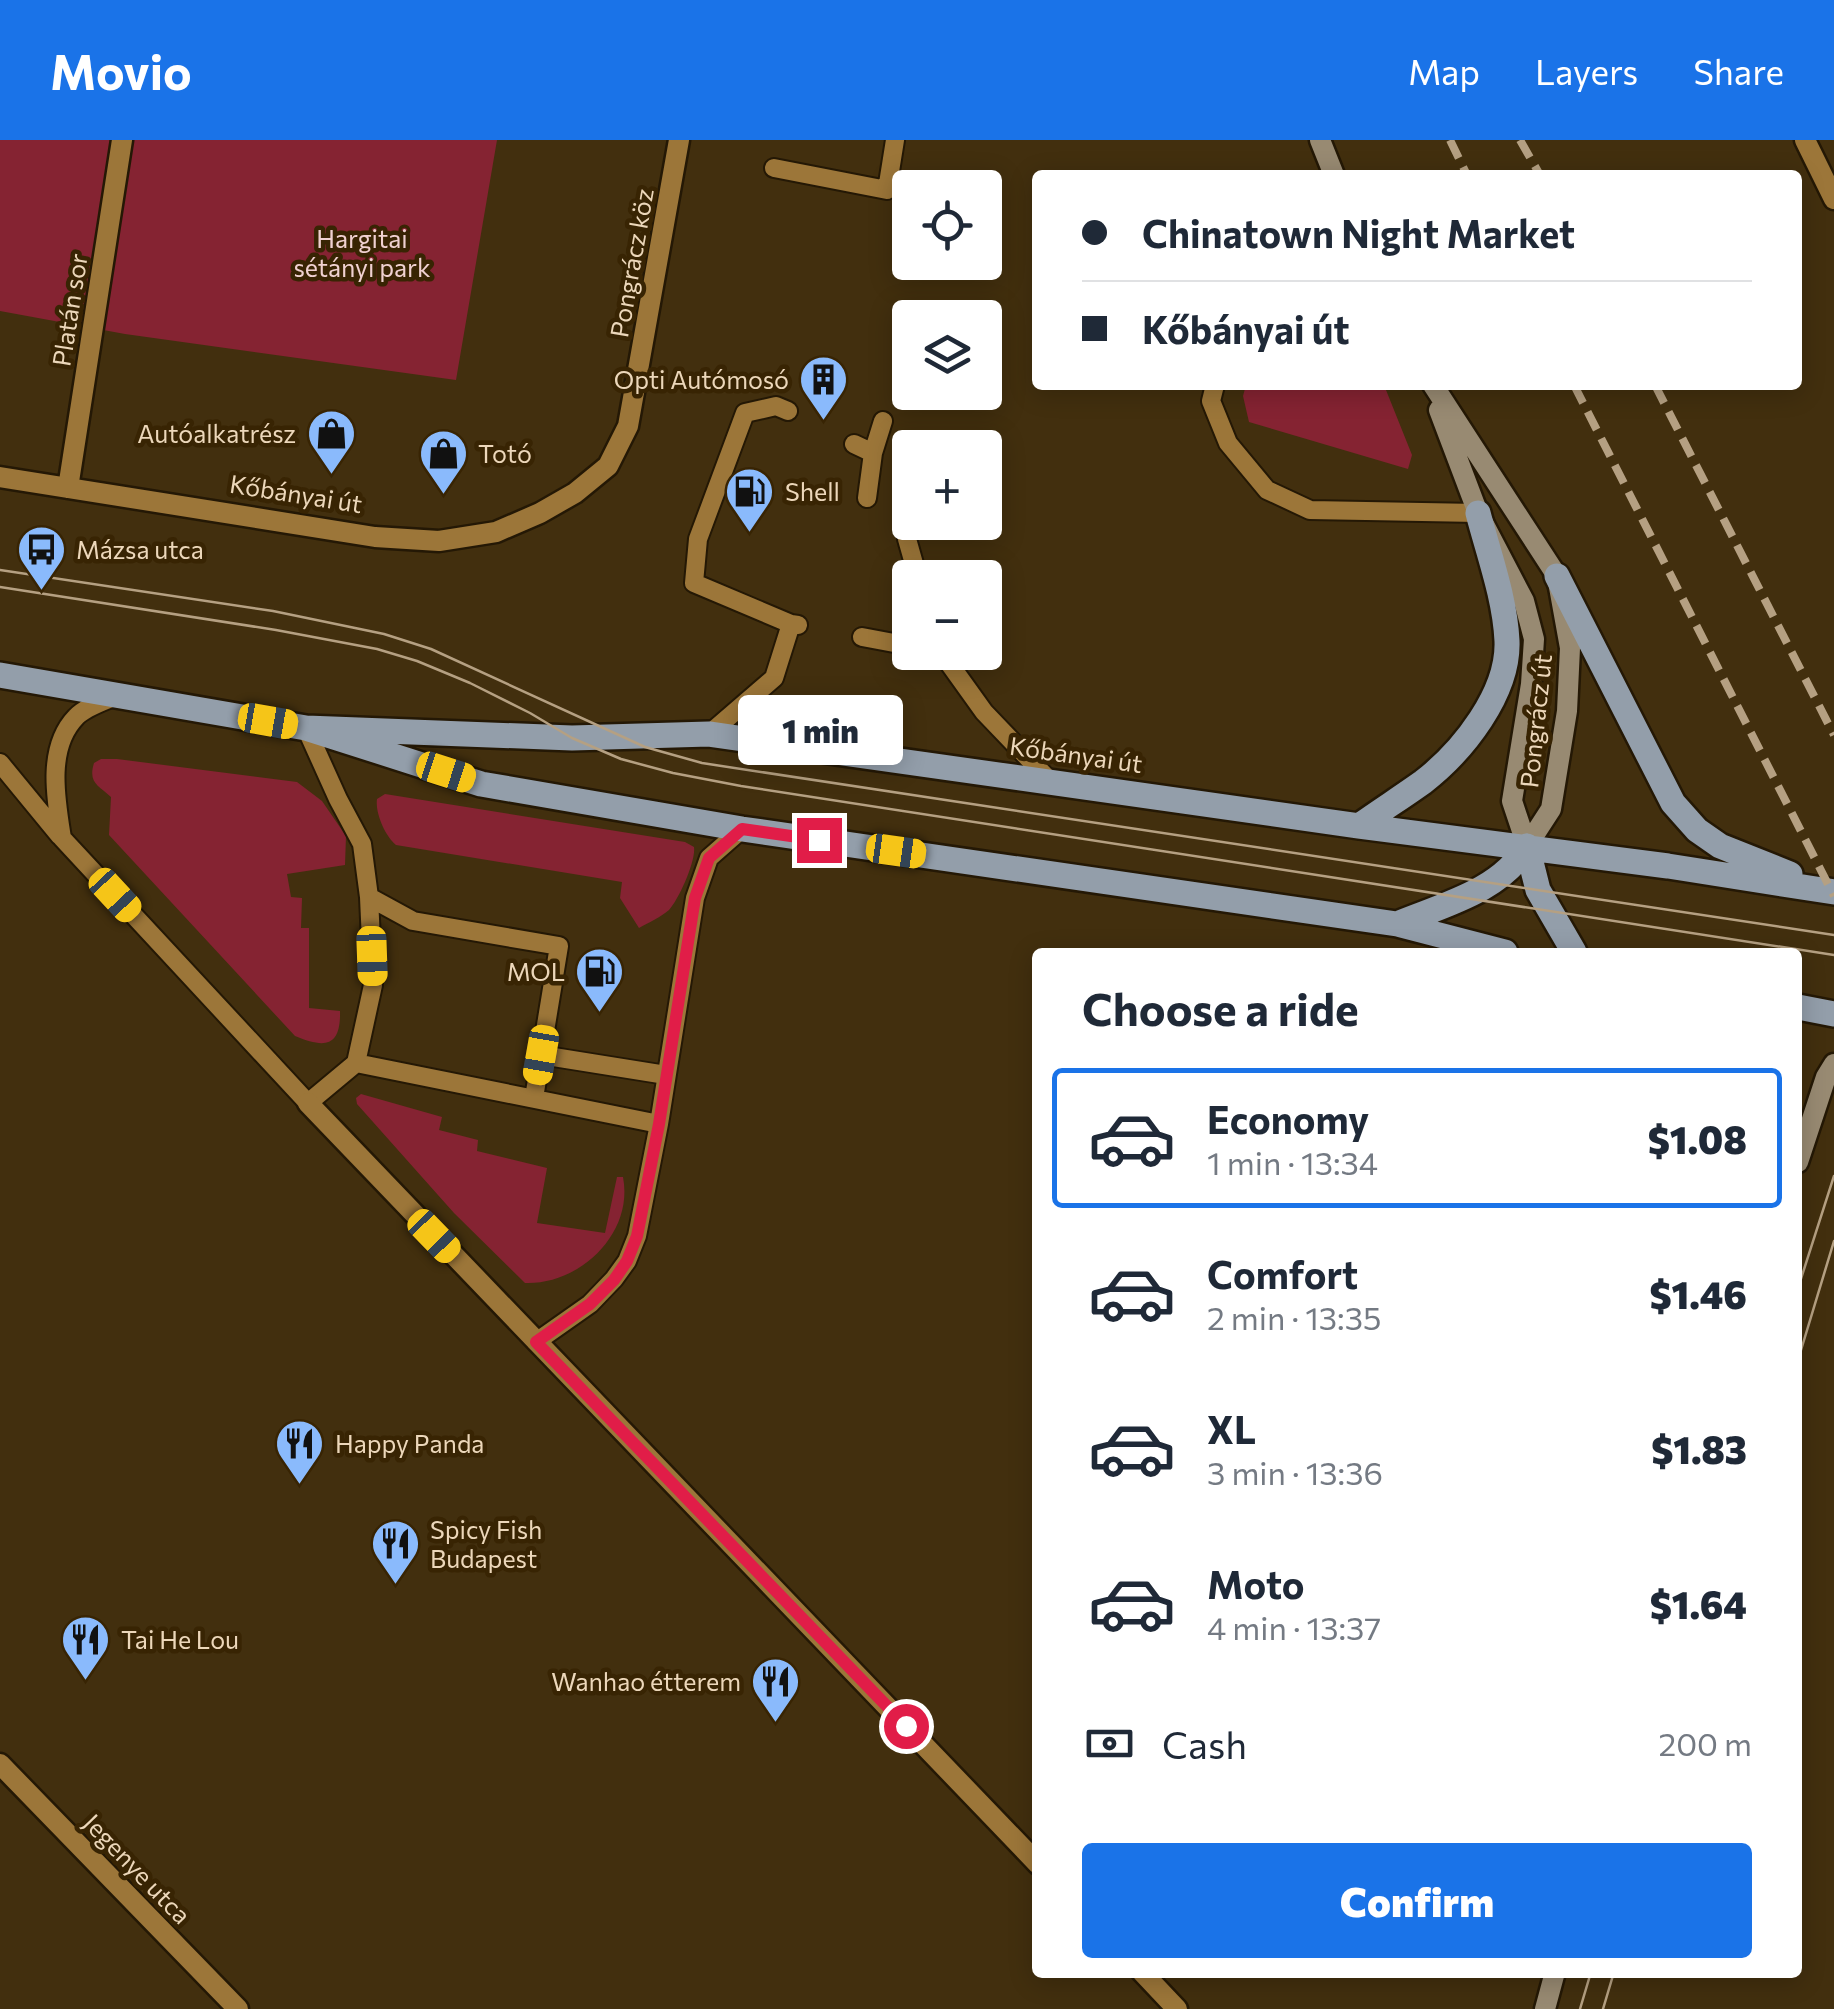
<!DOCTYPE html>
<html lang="en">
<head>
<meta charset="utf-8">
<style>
  :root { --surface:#fff; --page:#f2f2f3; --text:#1f2937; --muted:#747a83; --line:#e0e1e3; --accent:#1a73e8 }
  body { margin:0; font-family:Commissioner,sans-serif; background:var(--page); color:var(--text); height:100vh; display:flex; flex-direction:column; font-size:38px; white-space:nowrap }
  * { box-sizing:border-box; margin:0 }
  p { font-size:32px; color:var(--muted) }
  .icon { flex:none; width:55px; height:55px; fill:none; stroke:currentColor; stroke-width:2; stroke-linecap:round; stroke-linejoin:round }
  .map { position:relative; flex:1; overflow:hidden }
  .side { position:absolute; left:1032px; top:808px; width:770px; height:1030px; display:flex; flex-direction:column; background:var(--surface); border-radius:10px; box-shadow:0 5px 25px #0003 }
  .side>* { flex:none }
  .banner { position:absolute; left:1032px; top:30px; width:770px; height:220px; border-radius:10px; box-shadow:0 5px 25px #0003; display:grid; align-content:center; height:220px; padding:0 50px; background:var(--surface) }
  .controls { position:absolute; left:892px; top:30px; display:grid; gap:20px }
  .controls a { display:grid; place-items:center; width:110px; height:110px; border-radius:10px; background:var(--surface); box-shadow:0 5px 25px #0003; font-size:50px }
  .end { position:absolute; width:45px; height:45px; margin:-22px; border:12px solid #e11d48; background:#fff; box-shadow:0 0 0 5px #fff }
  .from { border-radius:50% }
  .bubble { position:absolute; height:70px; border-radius:10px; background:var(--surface); box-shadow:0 5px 25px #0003; font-size:32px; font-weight:800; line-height:70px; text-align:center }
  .car { position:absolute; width:30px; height:60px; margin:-30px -15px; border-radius:12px; box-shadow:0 0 8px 2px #0007; background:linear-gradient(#f5c518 24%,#345 0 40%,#f5c518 0 76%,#345 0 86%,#f5c518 0) }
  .banner b { display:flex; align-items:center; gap:35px; height:95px; font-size:38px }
  .banner b+b { border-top:2px solid var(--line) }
  .banner i { width:25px; height:25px; background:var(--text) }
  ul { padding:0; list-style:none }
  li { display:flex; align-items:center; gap:30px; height:140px; margin:0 20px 15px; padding:0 30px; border:5px solid transparent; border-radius:10px }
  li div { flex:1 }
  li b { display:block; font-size:38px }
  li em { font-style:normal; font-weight:800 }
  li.current { border-color:var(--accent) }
  li>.icon { width:90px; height:90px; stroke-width:1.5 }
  h2 { padding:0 50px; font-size:45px; line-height:120px }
  .pay { display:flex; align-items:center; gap:25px; height:110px; padding:0 50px; font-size:38px }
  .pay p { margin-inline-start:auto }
  .action { display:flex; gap:20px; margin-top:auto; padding:20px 50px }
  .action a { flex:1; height:115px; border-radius:10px; background:var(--accent); color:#fff; font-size:40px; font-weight:800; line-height:115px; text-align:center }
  header { display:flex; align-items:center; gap:60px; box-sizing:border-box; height:140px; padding:0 50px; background:var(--accent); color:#fff }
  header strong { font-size:48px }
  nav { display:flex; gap:55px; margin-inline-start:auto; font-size:35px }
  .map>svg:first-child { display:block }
</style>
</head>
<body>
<header>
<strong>Movio</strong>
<nav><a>Map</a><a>Layers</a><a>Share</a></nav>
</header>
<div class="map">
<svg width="1834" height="1869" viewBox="0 0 1834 1869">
  <rect width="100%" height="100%" fill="#422f0e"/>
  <path fill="#852332" d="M0,0H497L456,240L125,194L0,171Z
    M1246,245H1384L1412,315L1408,329L1249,282L1243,256Z
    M101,619H117L297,642L322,661L346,696L345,725L287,734L291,757L302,758L301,788H309V868L340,871C341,908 324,908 295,896L109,695L111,657C98,645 88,643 94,623Z
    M385,654L685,702L694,707C696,721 679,759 669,770C661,777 648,783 639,788L620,758L622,742L396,705C385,696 375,673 377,659Z
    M361,954L442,977L439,990L478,1000L477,1011L547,1028L537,1083L605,1093L617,1037H623C634,1094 579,1145 525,1143L454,1073L357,964L356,958Z"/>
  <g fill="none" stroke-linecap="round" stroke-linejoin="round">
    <defs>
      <path id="lane" d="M774,28L887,50L895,0
        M1215,245L1211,261L1228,303L1267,350L1310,370L1478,373
        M788,271L776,266L745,273L698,399L694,443L791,484
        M854,304L873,313L867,358
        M873,313L883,281
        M907,399L918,438
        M862,497L910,506
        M941,512L984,572L1051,642
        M118,555C105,561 85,567 76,577C46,608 56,660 62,698L308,963L356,923L373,845L369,757L362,704L338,659L306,588
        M709,594L774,538L791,484L798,485
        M0,623L60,696
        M369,757L413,781L559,806L534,958
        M541,915L666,935
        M356,923L659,984
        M536,1202L590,1164L614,1139L627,1121L637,1096L659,984L695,758L709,718L742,689"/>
      <path id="street" d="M1805,0L1834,59
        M0,337L375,397L439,401L496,392L540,373L575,353L608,326L628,286L679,0
        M68,348L122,0
        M308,963L1038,1724
        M0,1624L238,1869
        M1142,1832L1177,1869"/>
      <path id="secondary" d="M1320,0L1334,35
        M1433,245L1557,436L1570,508L1567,571L1551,669L1527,706
        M1439,270L1478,373L1524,461L1534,499L1531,544L1512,661L1527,706
        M1798,1022L1826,937L1834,924
        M1545,1869L1555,1832"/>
      <path id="primary" d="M1557,436L1673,663L1697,690L1720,706L1790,734
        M0,535L306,588L481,644L742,689L1397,784L1505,812
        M306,588L572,598L709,594L1359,686L1668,726L1834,752
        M1359,686C1380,671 1402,657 1423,642C1463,611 1509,553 1507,501C1505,458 1489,415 1478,373
        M1527,706L1538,750L1574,812
        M1397,784C1443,765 1501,751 1527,706
        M1798,867L1834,874"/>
    </defs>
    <use href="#lane" stroke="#241805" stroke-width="22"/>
    <use href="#street" stroke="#241805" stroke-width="25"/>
    <use href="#secondary" stroke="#241805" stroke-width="25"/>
    <use href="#primary" stroke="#241805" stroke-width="30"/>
    <use href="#lane" stroke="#9c7639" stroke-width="18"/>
    <use href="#street" stroke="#9c7639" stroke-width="20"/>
    <use href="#secondary" stroke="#988a72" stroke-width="20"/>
    <use href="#primary" stroke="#939eaa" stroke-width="25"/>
    <path stroke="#b5a082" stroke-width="2.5" d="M0,430L273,471L384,494L431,509L645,607L702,623L1834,795
      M0,447L276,490L377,509L417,521L470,543L530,573L572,598L621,619L673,633L741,646L1834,815
      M1798,1148L1834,1036
      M1798,1220L1834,1101
      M1580,1869L1591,1832
      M1603,1869L1614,1832"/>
    <path stroke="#b5a082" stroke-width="8" stroke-dasharray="20 10" stroke-linecap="butt" d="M1450,0L1467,35
      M1520,0L1540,35
      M1574,245L1834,756
      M1655,245L1834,595"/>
  </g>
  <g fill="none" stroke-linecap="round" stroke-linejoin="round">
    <path stroke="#e11d48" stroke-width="12" d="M819,700L742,689L709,718L695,758L659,984L637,1096L627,1121L614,1140L590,1164L536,1202L906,1586"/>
  </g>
  <defs>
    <symbol id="building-pin" viewBox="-11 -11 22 30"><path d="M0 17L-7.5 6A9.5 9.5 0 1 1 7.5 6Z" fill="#8abafc" stroke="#382403"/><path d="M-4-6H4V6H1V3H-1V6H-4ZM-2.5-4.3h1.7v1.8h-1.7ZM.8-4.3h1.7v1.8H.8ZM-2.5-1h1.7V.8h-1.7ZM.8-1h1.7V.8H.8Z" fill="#111"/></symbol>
    <symbol id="shop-pin" viewBox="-11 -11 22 30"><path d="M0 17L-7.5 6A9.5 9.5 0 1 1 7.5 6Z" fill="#8abafc" stroke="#382403"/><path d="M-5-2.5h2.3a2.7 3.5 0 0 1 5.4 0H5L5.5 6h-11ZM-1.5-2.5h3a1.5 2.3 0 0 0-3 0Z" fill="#111"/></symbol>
    <symbol id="fuel-pin" viewBox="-11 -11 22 30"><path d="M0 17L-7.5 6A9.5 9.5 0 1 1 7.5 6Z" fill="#8abafc" stroke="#382403"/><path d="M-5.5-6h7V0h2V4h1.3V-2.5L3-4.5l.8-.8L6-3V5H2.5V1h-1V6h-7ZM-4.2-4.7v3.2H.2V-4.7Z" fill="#111"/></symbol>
    <symbol id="bus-pin" viewBox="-11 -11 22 30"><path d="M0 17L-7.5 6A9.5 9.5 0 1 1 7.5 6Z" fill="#8abafc" stroke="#382403"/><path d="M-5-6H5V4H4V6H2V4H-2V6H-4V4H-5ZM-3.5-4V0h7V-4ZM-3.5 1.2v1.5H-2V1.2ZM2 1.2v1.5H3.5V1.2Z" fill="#111"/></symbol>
    <symbol id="restaurant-pin" viewBox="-11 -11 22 30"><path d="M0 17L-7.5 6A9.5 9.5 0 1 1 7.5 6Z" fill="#8abafc" stroke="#382403"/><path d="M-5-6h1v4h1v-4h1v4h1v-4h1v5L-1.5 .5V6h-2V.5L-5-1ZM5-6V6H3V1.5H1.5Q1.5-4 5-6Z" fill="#111"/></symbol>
  </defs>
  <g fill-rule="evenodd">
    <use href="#building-pin" x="796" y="212" width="55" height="75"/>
    <use href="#shop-pin" x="304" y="266" width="55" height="75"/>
    <use href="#shop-pin" x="416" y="286" width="55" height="75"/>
    <use href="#fuel-pin" x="722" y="324" width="55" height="75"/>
    <use href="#bus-pin" x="14" y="382" width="55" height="75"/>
    <use href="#fuel-pin" x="572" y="804" width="55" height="75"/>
    <use href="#restaurant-pin" x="272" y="1276" width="55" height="75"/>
    <use href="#restaurant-pin" x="368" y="1376" width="55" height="75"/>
    <use href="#restaurant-pin" x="58" y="1472" width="55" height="75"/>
    <use href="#restaurant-pin" x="748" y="1514" width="55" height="75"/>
  </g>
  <g text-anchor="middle" stroke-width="9" stroke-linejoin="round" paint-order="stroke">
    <g font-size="25" fill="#f0d1d1" stroke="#382403">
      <text x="362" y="108">Hargitai<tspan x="362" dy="29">sétányi park</tspan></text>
    </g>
    <g font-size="25" fill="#ecd7ba" stroke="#382403">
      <text transform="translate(632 123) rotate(-80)" y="9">Pongrácz köz</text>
      <text transform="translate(70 170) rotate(-81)" y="9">Platán sor</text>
      <text transform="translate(296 354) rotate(9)" y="9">Kőbányai út</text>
      <text transform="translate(1536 581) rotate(-84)" y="9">Pongrácz út</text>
      <text transform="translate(1076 615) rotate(8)" y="9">Kőbányai út</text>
      <text transform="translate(137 1729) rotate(46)" y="9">Jegenye utca</text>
    </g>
    <g font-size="25" fill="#ecd7ba" stroke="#382403" text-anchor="start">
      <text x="789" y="249" text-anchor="end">Opti Autómosó</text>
      <text x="296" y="303" text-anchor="end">Autóalkatrész</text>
      <text x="478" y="323">Totó</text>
      <text x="785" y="361">Shell</text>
      <text x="76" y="419">Mázsa utca</text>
      <text x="565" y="841" text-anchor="end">MOL</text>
      <text x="335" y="1313">Happy Panda</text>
      <text x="430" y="1399">Spicy Fish<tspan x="430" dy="29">Budapest</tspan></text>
      <text x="121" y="1509">Tai He Lou</text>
      <text x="741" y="1551" text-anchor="end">Wanhao étterem</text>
    </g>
  </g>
</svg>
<div class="controls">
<a><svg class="icon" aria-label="locate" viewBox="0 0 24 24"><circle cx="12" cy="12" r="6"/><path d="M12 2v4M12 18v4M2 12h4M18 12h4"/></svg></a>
<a><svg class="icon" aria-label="layers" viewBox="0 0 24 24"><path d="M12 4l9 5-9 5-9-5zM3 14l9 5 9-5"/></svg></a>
<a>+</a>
<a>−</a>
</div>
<i class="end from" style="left:906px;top:1586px"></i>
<i class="end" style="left:819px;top:700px"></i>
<div class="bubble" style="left:738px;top:555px;width:165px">1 min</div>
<i class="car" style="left:268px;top:581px;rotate:100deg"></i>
<i class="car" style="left:446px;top:632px;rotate:108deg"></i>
<i class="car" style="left:896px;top:711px;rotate:98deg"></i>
<i class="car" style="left:115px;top:755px;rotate:137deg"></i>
<i class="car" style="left:372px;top:816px;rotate:178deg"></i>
<i class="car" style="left:541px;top:915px;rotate:190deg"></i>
<i class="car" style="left:434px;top:1096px;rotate:136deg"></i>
<div class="banner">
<b><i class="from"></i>Chinatown Night Market</b>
<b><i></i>Kőbányai út</b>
</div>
<section class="side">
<h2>Choose a ride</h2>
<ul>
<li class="current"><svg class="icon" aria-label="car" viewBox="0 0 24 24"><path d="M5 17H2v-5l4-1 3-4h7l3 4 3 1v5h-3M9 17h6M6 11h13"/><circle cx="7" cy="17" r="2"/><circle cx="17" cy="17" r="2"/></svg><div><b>Economy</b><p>1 min · 13:34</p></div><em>$1.08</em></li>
<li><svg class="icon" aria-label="car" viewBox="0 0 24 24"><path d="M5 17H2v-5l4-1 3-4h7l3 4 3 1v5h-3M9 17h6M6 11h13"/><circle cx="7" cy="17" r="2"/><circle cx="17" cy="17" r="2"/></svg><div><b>Comfort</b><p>2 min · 13:35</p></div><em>$1.46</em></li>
<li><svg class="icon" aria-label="car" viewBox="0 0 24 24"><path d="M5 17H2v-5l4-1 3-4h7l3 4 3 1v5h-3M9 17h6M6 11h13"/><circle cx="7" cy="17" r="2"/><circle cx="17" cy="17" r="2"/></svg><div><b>XL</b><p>3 min · 13:36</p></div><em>$1.83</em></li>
<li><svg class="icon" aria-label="car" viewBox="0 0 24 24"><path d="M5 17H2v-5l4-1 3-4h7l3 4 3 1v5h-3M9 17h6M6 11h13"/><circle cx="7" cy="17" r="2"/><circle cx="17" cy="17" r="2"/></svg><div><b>Moto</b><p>4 min · 13:37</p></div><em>$1.64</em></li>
</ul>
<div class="pay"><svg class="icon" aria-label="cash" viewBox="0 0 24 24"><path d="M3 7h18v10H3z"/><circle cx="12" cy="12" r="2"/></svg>Cash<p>200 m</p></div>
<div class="action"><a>Confirm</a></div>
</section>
</div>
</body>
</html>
